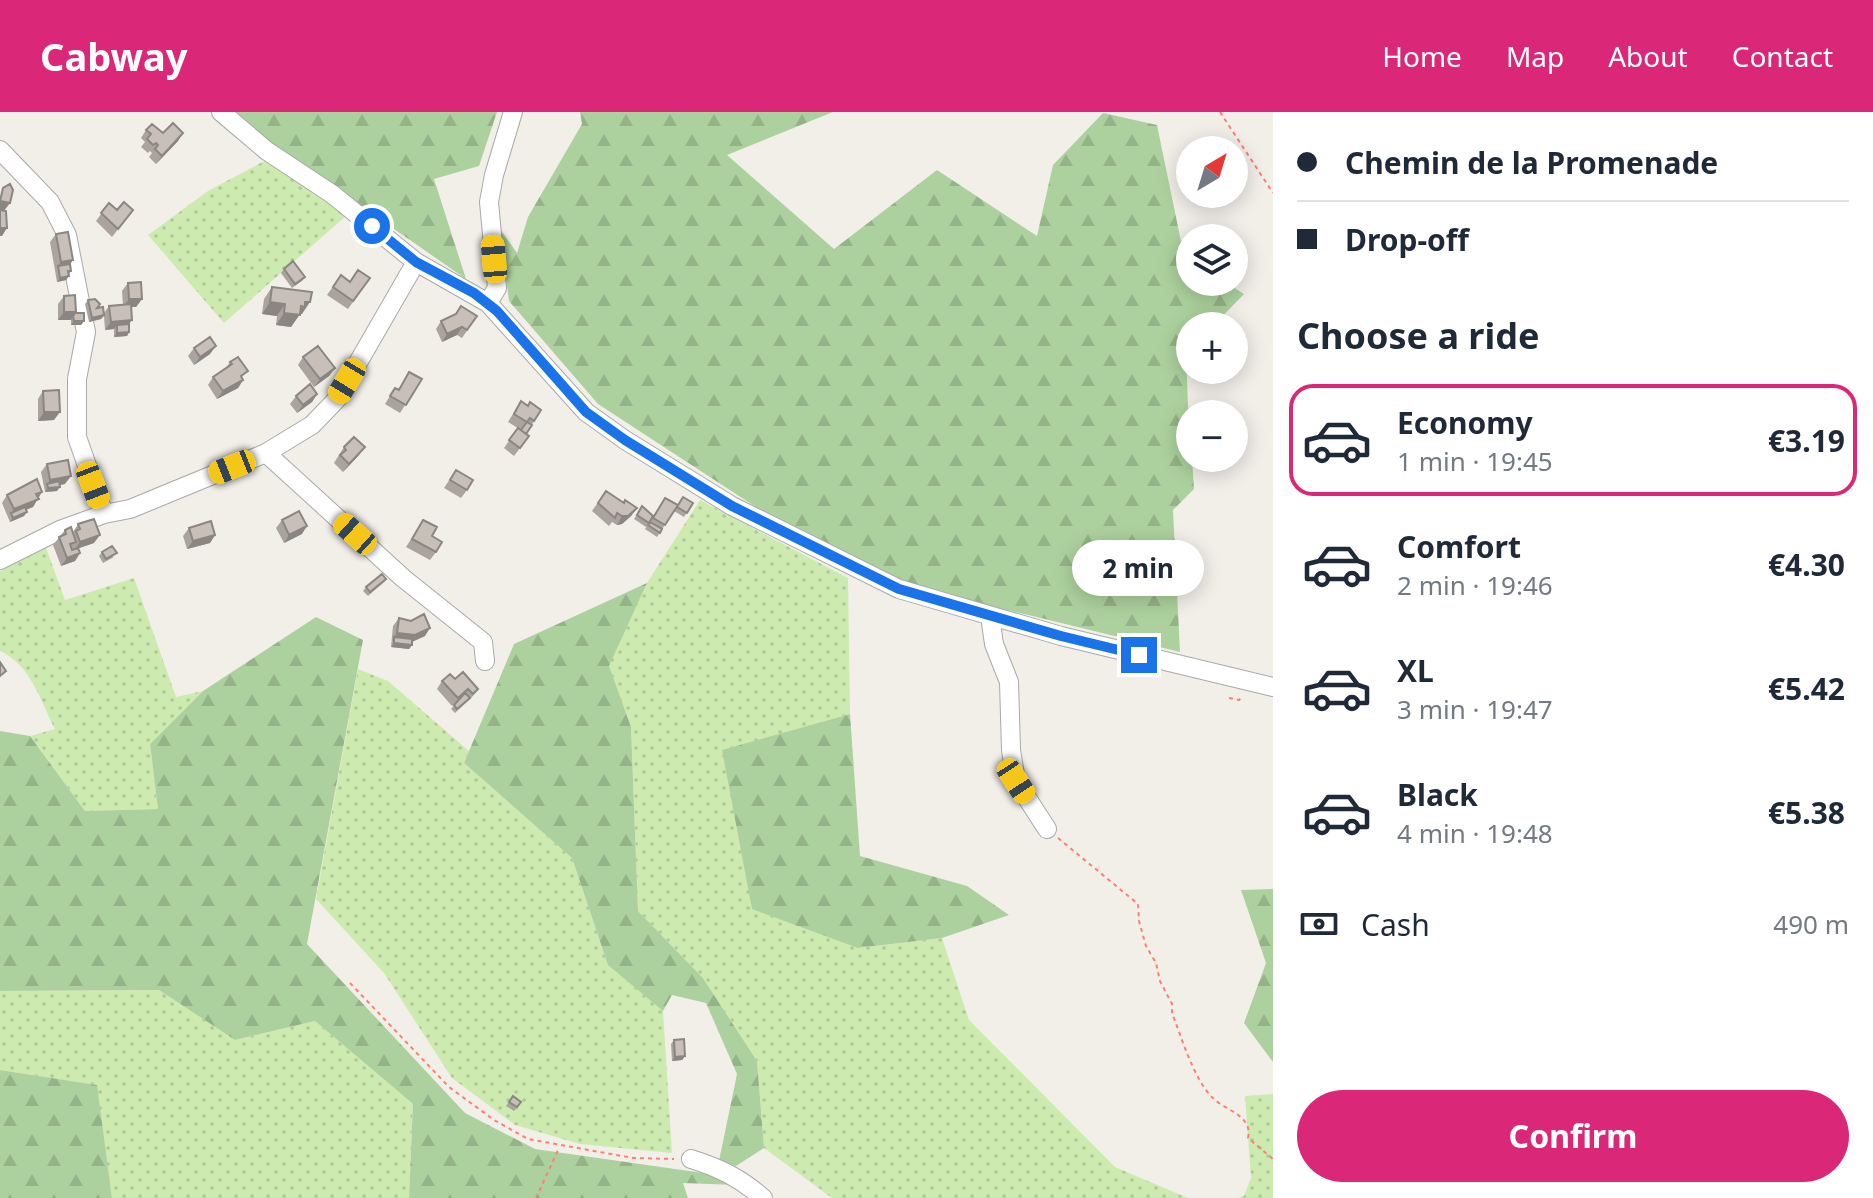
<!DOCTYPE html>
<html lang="en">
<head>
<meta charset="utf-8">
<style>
  :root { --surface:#fff; --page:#f6f6f7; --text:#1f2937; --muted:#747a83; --line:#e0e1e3; --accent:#db2777 }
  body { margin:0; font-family:"Noto Sans",sans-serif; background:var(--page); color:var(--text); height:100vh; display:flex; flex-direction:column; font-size:30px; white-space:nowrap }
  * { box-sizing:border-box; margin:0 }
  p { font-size:26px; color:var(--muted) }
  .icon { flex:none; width:44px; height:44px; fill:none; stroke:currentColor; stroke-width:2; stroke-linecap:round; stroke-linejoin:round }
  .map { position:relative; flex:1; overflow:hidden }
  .sheet { display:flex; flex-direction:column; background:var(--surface); width:600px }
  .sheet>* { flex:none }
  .banner { display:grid; align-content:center; height:176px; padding:0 24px; background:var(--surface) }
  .needle { width:52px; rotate:38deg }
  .fabs { position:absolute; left:1176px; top:24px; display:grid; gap:16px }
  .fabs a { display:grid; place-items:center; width:72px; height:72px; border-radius:50%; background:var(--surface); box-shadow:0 4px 20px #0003; font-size:40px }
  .end { position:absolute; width:36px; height:36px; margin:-18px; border:10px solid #1a73e8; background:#fff; box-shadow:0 0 0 4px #fff }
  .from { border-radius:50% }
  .bubble { position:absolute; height:56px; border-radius:28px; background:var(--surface); box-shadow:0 4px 20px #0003; font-size:26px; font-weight:700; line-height:56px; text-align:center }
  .car { position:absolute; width:24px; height:48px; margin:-24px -12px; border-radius:10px; box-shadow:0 0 6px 2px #0007; background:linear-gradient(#f5c518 24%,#345 0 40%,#f5c518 0 76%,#345 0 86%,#f5c518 0) }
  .banner b { display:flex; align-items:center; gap:28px; height:76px; font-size:30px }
  .banner b+b { border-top:2px solid var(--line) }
  .banner i { width:20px; height:20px; background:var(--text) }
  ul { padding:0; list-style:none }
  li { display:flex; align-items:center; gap:24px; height:112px; margin:0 16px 12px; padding:0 8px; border:4px solid transparent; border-radius:24px }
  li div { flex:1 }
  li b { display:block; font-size:30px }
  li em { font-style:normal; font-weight:700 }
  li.active { border-color:var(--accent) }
  li>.icon { width:72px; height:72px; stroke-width:1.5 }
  h2 { padding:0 24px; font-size:36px; line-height:96px }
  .pay { display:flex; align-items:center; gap:20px; height:88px; padding:0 24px; font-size:30px }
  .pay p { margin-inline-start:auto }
  .action { display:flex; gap:16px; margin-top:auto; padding:16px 24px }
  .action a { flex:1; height:92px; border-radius:48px; background:var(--accent); color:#fff; font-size:32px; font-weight:700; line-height:92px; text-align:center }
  header { display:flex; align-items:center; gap:48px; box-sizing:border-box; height:112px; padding:0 40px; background:var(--accent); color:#fff }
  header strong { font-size:38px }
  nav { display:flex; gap:44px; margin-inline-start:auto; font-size:28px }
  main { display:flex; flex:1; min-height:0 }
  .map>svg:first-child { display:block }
</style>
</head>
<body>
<header>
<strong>Cabway</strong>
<nav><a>Home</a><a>Map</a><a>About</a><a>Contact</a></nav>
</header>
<main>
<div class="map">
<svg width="1273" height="1086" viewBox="0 0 1273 1086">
  <defs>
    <pattern id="grass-dots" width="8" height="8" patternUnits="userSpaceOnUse" patternTransform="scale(2)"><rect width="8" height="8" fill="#cdebb0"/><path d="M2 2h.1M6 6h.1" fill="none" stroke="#b0c997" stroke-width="1.8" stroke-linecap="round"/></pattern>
    <pattern id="forest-firs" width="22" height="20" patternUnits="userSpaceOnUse" patternTransform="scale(2)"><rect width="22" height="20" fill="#add19e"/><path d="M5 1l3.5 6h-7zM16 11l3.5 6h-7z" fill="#95b388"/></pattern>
  </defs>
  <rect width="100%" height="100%" fill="#f2efe9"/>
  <path fill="url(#grass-dots)" d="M268,47L346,104L224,211L148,123L208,79Z
    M700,388L848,466L850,602L722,639L858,836L942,826L969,908L1115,1055L1188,1086H832L764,1036L757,949L703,866L638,799L631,615L608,554L647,471Z
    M46,436L65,488L134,466L176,585L203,579L150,632L158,697L85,699L30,624L55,617C40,588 31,553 0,539V459Z
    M358,557L388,569L469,639L464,651L572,746L606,847L663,899L672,1041L580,1032L515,1013L452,966L384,861L316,787Z
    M159,878L235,928L315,909L413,992L409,1086H112L96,973L0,958V879Z
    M1273,982V1086H1238L1244,1084L1251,1066L1245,984Z"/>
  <path fill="url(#forest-firs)" d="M231,0H497L479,54L434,67L466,167L276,35Z
    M580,0H833L727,43L834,137L937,58L1037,124L1053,53L1103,1L1157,13L1184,144L1190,148V170H1225L1244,182L1213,214H1190V237L1186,241L1190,346H1192L1194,377L1173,398L1180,540L905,473L788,416L598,292L509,189L500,117L517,141L528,105L582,12Z
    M647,471L609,554L631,615L638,799L703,866L757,949L764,1036L736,1054L719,1049L737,962L706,891L672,883L663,899L608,853L572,746L464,651L514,532Z
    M316,505L363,528L307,832L465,1001L535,1037L724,1064L737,1073L683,1071L688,1086H409L413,992L315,909L235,928L159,878L0,879V619L30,624L85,699L158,697L150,632L203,579Z
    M850,602L860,744L967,774L1009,803L942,826L858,836L752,797L722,638Z
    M1273,777V950L1244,911L1266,851L1241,778Z
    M0,958L97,973L112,1086H0Z"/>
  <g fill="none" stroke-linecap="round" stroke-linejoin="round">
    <defs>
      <path id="minor" d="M221,0L267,39L332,82L416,150L488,191L586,300L625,328L732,394L899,477L1061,524L1273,575
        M0,38L50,90L67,123L86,220L77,267V325L104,402
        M488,191L497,176L489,90L494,63L513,0
        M266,341L403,466L483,530L485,549
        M0,448L60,418L104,402L130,397L266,341L312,313L337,287L416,150
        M990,504L994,532L1009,570L1011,638L1016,669L1047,717
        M691,1047C720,1056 740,1066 763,1086"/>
    </defs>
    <use href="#minor" stroke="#a9a9a9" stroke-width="20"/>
    <path stroke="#fa8072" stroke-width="2" stroke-dasharray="4 4" stroke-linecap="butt" d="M1220,0L1273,81
      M1229,586L1239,588L1243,584
      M1058,726L1138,792L1139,809L1146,834L1156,851L1160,869L1172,892V901C1182,926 1194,969 1214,987C1227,999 1253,1004 1248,1026L1273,1047
      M350,871L449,975L494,1008L528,1027L633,1046L674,1047
      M536,1086L559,1036"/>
    <use href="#minor" stroke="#fff" stroke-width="18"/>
  </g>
  <path fill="#aba49e" d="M146,18L163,21L178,29L156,52L149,45L152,41L150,39L148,41L141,35L145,30L141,26Z
    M109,91L117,98H133L112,125L96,109Z
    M56,122L70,153L71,159L66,168L57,170L50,130Z
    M284,157L305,165L302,169L292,176L281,161Z
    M341,163L350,170L370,166L348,197L327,183Z
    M128,171L142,187L136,195H131L129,220L127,224L114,225V217L105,218L104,204L101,207L89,210L85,192L88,188L104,201L109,194L123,193L122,179Z
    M272,175L302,202H300L291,215L276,213L277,204L262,202L264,187Z
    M64,184L75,201L84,209L81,213H71V208H58V192Z
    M456,202L477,204L462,226L457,223L442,230L436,217L441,209Z
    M194,236L210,242L194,253L188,244Z
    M303,245L335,256L329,264L314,275L298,253Z
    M230,250L243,268L238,276L217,287L208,273L213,265L226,256Z
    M409,260L422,267L400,301L385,292L395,276L398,278Z
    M43,279L54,308L38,309V287Z
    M317,282L312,290L297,301L290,292L296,284Z
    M521,289L528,294L541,298L526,322L529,324L514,344L504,336L518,316L521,318L508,310Z
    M344,335L359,343L343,360L334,351Z
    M47,352L65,372L60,373L57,379L45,380L41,360Z
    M456,358L467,378L461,386L444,376Z
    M606,379L624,391L637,396L631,404L622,412L617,413L612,410L609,414L592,399Z
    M7,383L38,386L33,395L26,398L24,404L10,410L2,391Z
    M693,391L684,405L674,399L657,425L645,417L647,414L646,415L634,407L642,394L653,404L677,393Z
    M282,408L302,422L284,431L276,416Z
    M423,408L432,424L436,440L430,448L406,435Z
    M78,412L94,431L78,436L80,441L75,449L61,454L53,433L65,418L73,420Z
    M189,416L215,423L210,431L187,437L183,424Z
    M102,440L114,445L103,451L99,444Z
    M386,467L383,471L368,484L363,479L366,475Z
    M399,506L425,524L412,530V533L409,537L391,535L393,514Z
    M455,567L478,577L472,585L455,601L451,597L458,589L452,594L437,577L442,569Z
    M674,928L685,944L682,948L672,949L671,932Z
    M513,984L521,990L514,999L506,994Z"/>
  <path fill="#8b8681" d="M183,21L178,29L156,52L162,44Z
    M0,89L10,91L4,99L0,98Z
    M0,116H7L2,124H0Z
    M73,148L67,157L58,154L61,150Z
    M69,164L66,168L57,170L60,166Z
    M129,187H142L136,195H123Z
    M270,190L285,192L277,204L262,202Z
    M305,190H310L302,202H300L291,215L276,213L284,201Z
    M64,200H76L71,208H58Z
    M104,203L101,207L89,210L92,206Z
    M132,208L126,216L117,213L114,217L105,218L111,210Z
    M74,209H84L81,213H71Z
    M462,215L457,223L442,230L447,222Z
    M129,220L127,224L114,225L117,221Z
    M216,234L210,242L194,253L200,245Z
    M335,256L329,264L314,275L320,267Z
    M243,268L238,276L217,287L223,279Z
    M317,282L312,290L297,301L303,293Z
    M44,300H60L54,308L38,309Z
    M365,335L359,343L343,360L349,352Z
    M71,364L65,372L47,375V372L44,376L50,368Z
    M60,375L57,379L45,380L48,376Z
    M42,380L33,395L12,403L11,401L14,397Z
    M637,396L631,404L622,412L617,413L622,404Z
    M27,400L24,404L10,410L13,406Z
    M307,414L302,422L284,431L289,423Z
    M100,423L94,431L74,438L80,430Z
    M215,423L210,431L187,437L193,429Z
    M80,441L75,449L61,454L67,446Z
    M430,516L425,524L409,531L394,525L397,521Z
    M394,531L412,533L409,537L391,535Z
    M685,944L682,948L672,949L675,945Z"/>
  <path fill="#c7bfb8" stroke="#8b8681" stroke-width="2" d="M173,11L183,21L162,44L155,37L158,33L156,31L153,33L147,27L151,22L146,18L152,12L163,21Z
    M10,72L13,78L10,91L0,89L3,76Z
    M124,90L133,98L118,117L101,101L109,91L117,98Z
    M0,98L6,99L7,116H0Z
    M68,120L73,148L61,150L56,122Z
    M293,149L305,165L295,172L284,157Z
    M70,152L71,159H68L69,164L60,166L58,154Z
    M358,158L370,166L353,189L333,175L341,163L350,170Z
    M141,170L142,187H129L128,171Z
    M272,175L312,180L310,190H305V195L301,194L300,203L284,201L285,192L270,190Z
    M75,183L76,200H64V184Z
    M95,187L100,192L97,196L103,195L104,203L92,206L88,188Z
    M131,192L132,208L111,210L109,194Z
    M461,194L477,204L467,218L462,215L447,222L441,209L456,202Z
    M75,201H84V209H74L73,204Z
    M129,212V220L117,221V213Z
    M210,225L216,234L200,245L194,236Z
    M318,234L335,256L320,267L303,245Z
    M238,245L248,259L241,264L243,268L223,279L213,265L232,252L230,250Z
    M409,260L422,267L406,293L390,284L395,276L399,278Z
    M310,272L317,282L303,293L296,284Z
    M59,278L60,300H44L43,279Z
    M521,289L528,294L530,290L541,298L534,309L530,306L527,310L514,302Z
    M527,310L532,313L526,322L521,318Z
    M518,316L529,324L520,336L509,328Z
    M354,325L365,335L349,352L340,343L346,338L344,335Z
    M68,348L71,364L50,368L47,352Z
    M456,358L473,368L467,378L450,368Z
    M37,367L42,380L36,382L39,387L14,397L7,383Z
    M59,369L60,375L48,376L47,372Z
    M606,379L624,391L625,388L637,396L628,404H622L617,401L615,406L598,391Z
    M683,385L693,391L687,401L677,395Z
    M665,386L678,393L665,413L653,406Z
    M642,394L653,404L649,411L637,403Z
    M25,395L27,400L13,406L11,401Z
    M299,399L307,414L289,423L282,408Z
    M94,407L100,423L80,430L76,419L80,417L78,412Z
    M423,408L437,415L432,424L442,430L436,440L412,427Z
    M211,409L215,423L193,429L189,416Z
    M650,410L662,417L660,421L648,413Z
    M71,415L76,430L70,432L72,438L78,436L80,441L67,446L59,425L66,422L65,418Z
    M112,434L117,441L106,447L102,440Z
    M382,462L386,467L370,480L366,475Z
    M424,502L430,516L415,523L397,521L399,506L411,509Z
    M394,525L412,527V533L394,531Z
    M0,550L6,559L0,564Z
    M463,560L478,577L473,582L468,577L458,586L442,569L450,562L455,567Z
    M465,581L470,586L457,597L454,593Z
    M684,927L685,944L675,945L674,928Z
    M513,984L521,990L517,995L509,990Z"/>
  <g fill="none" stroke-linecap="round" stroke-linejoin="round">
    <path stroke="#1a73e8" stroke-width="10" d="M372,114L416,150L474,181L497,199L586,300L625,328L732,394L899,477L1061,524L1139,543"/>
  </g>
</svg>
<div class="fabs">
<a><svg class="needle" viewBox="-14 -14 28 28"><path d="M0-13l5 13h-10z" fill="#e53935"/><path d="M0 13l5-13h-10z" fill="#747a83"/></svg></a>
<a><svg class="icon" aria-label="layers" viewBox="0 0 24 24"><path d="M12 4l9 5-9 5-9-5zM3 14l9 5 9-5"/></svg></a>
<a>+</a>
<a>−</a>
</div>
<i class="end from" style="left:372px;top:114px"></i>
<i class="end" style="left:1139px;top:543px"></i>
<div class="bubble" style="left:1072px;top:428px;width:132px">2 min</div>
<i class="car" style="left:494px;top:147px;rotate:355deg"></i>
<i class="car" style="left:347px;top:269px;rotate:211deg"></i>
<i class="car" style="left:232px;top:355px;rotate:248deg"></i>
<i class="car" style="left:93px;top:373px;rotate:159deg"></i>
<i class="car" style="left:355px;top:422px;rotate:312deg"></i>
<i class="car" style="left:1016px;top:669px;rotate:147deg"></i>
</div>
<section class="sheet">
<div class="banner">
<b><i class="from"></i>Chemin de la Promenade</b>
<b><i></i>Drop-off</b>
</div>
<h2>Choose a ride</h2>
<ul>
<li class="active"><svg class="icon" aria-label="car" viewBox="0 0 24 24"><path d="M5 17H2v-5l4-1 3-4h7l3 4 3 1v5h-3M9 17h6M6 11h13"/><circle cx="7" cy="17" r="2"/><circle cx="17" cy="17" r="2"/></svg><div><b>Economy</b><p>1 min · 19:45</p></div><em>€3.19</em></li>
<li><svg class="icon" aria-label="car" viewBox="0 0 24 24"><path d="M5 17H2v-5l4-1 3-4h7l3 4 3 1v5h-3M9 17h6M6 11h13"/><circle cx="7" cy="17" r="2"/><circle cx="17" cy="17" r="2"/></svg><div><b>Comfort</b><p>2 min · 19:46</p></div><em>€4.30</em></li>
<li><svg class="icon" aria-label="car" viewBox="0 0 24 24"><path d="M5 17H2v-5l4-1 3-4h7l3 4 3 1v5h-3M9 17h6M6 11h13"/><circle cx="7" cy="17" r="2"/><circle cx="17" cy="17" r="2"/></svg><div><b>XL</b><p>3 min · 19:47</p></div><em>€5.42</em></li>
<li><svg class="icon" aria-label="car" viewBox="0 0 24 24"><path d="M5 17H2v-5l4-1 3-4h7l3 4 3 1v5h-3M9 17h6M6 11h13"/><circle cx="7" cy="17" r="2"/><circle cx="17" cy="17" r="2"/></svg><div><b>Black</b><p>4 min · 19:48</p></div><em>€5.38</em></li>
</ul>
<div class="pay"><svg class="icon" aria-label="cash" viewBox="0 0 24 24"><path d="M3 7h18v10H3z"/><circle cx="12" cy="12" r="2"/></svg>Cash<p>490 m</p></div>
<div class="action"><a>Confirm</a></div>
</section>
</main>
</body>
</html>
